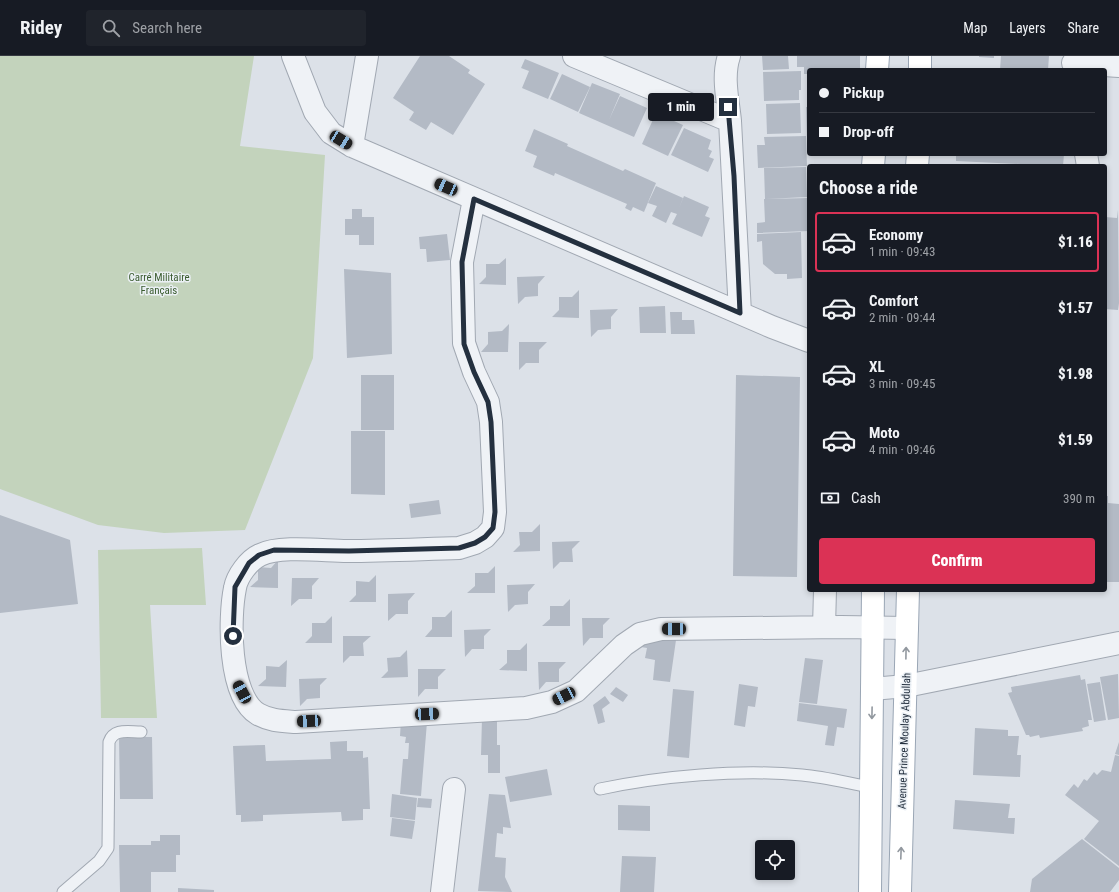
<!DOCTYPE html>
<html lang="en">
<head>
<meta charset="utf-8">
<style>
  :root { --surface:#171b24; --page:#20242c; --text:#f1f3f6; --muted:#9ea1a6; --line:#363941; --accent:#db3255 }
  body { margin:0; font-family:"Roboto Condensed",sans-serif; background:var(--page); color:var(--text); height:100vh; display:flex; flex-direction:column; font-size:15px; white-space:nowrap }
  * { box-sizing:border-box; margin:0 }
  p { font-size:13px; color:var(--muted) }
  .icon { flex:none; width:22px; height:22px; fill:none; stroke:currentColor; stroke-width:2; stroke-linecap:round; stroke-linejoin:round }
  .map { position:relative; flex:1; overflow:hidden }
  .side { position:absolute; left:807px; top:108px; width:300px; height:428px; display:flex; flex-direction:column; background:var(--surface); border-radius:4px; box-shadow:0 2px 6px #0003 }
  .side>* { flex:none }
  .banner { position:absolute; left:807px; top:12px; width:300px; height:88px; border-radius:4px; box-shadow:0 2px 6px #0003; display:grid; align-content:center; height:88px; padding:0 12px; background:var(--surface) }
  .fabs { position:absolute; left:755px; top:784px; display:grid; gap:8px }
  .fabs a { display:grid; place-items:center; width:40px; height:40px; border-radius:4px; background:var(--surface); box-shadow:0 2px 6px #0003; font-size:20px }
  .end { position:absolute; width:18px; height:18px; margin:-9px; border:5px solid #24303f; background:#fff; box-shadow:0 0 0 2px #fff }
  .from { border-radius:50% }
  .bubble { position:absolute; height:28px; border-radius:4px; background:var(--surface); box-shadow:0 2px 6px #0003; font-size:13px; font-weight:800; line-height:28px; text-align:center }
  .car { position:absolute; width:12px; height:24px; margin:-12px -6px; border-radius:5px; box-shadow:0 0 3px 1px #0007; background:linear-gradient(#222 24%,#8ab4d8 0 40%,#222 0 76%,#8ab4d8 0 86%,#222 0) }
  .banner b { display:flex; align-items:center; gap:14px; height:38px; font-size:15px }
  .banner b+b { border-top:1px solid var(--line) }
  .banner i { width:10px; height:10px; background:var(--text) }
  ul { padding:0; list-style:none }
  li { display:flex; align-items:center; gap:12px; height:60px; margin:0 8px 6px; padding:0 4px; border:2px solid transparent; border-radius:4px }
  li div { flex:1 }
  li b { display:block; font-size:15px }
  li em { font-style:normal; font-weight:800 }
  li.selected { border-color:var(--accent) }
  li>.icon { width:36px; height:36px; stroke-width:1.5 }
  h2 { padding:0 12px; font-size:18px; line-height:48px }
  .pay { display:flex; align-items:center; gap:10px; height:44px; padding:0 12px; font-size:15px }
  .pay p { margin-inline-start:auto }
  .action { display:flex; gap:8px; margin-top:auto; padding:8px 12px }
  .action a { flex:1; height:46px; border-radius:4px; background:var(--accent); color:#fff; font-size:16px; font-weight:800; line-height:46px; text-align:center }
  header { display:flex; align-items:center; gap:24px; box-sizing:border-box; height:56px; padding:0 20px; background:var(--surface); border-bottom:1px solid var(--line) }
  header strong { font-size:19px }
  nav { display:flex; gap:22px; margin-inline-start:auto; font-size:14px }
  .search { width:280px; height:36px; background:var(--page); display:flex; align-items:center; gap:10px; box-sizing:border-box; padding:0 14px; border-radius:4px; color:var(--muted); font-size:15px }
  .map>svg:first-child { display:block }
</style>
</head>
<body>
<header>
<strong>Ridey</strong>
<div class="search"><svg class="icon" aria-label="search" viewBox="0 0 24 24"><circle cx="10" cy="10" r="6"/><path d="M15 15l6 6"/></svg>Search here</div>
<nav><a>Map</a><a>Layers</a><a>Share</a></nav>
</header>
<div class="map">
<svg width="1119" height="836" viewBox="0 0 1119 836">
  <rect width="100%" height="100%" fill="#dce1e8"/>
  <path fill="#c3d3bc" d="M0,0H254L240,90L325,99L313,302L245,474L164,477L98,469L0,433Z
    M202,492L206,549H150L157,662H101L98,494Z"/>
  <path fill="#b3bac5" d="M420,0H449L470,14L468,17L485,28L453,79L431,66L426,74L409,64L414,56L393,42Z
    M762,0H788L789,13L763,14Z
    M797,0H860V14H809V18H804V11H797Z
    M979,0H994V2L979,1Z
    M1001,0H1049L1048,14H1000Z
    M525,3L559,17L548,43L522,32L529,15L521,12Z
    M801,15V34H799V44L764,45L763,16Z
    M562,18L590,31L578,56L550,43Z
    M592,27L620,38L609,64L620,40L647,52L634,81L579,57Z
    M800,47L801,77L767,78L766,48Z
    M806,51H809V80H807Z
    M656,57L683,69L668,100L642,88Z
    M684,72L711,84L708,93L712,95L709,101L714,103L708,116L671,99Z
    M534,73L568,88L567,90L623,115L625,113L656,127L644,156L633,151L631,155L625,152L627,148L555,117L554,120L533,111L537,100L525,95Z
    M806,80L807,110L758,112L757,89H765L764,81Z
    M956,98H1064L1063,110L956,105Z
    M806,111L807,141L765,143L764,112Z
    M656,130L683,142L679,152L684,140L709,151L705,160L710,162L702,181L672,168L677,158L671,156L666,167L652,160L657,150L648,147Z
    M809,142V175L757,177V167L765,166L764,143Z
    M352,153H362V161H374V189H359V179H345V163H352Z
    M1118,154L1119,247L1118,254L1105,253V161L1117,162Z
    M801,176L802,222L787,223V218H775L763,208L762,185L757,186V178Z
    M447,178L450,204L427,206L426,193H420L419,181Z
    M506,202V229L479,228L486,221V208H499Z
    M344,213L391,217L392,298L347,302Z
    M545,220L538,228V240L525,241L518,248L517,221Z
    M579,234V262L552,261L559,254V241H572Z
    M665,250L666,277H640L639,251Z
    M618,253L611,261V273L598,274L591,281L590,254Z
    M670,256H682V264H694L695,278H671Z
    M509,268L508,296H481L488,288V276L502,275Z
    M519,286H547L539,294V307H526L519,314Z
    M361,319H394V374H361Z
    M736,319L800,321L797,521L733,520Z
    M351,375H385V439L351,438Z
    M1105,440H1108V447L1119,448V526H1105Z
    M439,444L441,458L411,462L409,448Z
    M0,459L70,484L78,548L0,557Z
    M540,468V495L513,496L520,489L519,476H532Z
    M580,485L572,493L573,506H560L553,513L552,486Z
    M278,504V532L250,531L258,524V511L271,512Z
    M495,510V537H467L475,530V517H488Z
    M376,519V546H349L356,539V525L369,526Z
    M292,522H319L312,530V543H299L291,550Z
    M535,528L528,536V548L515,549L508,556L507,529Z
    M415,537L408,545V558H396L388,565V538Z
    M570,543V570H542L550,563V550H563Z
    M452,554V581H425L432,573V561H445Z
    M332,560V587H305L312,580V567H325Z
    M582,562H610L603,569V582H590L583,590Z
    M491,573L484,580V593H472L465,601L464,574Z
    M343,580H371L363,587L364,600H350L343,607Z
    M643,580L676,584L670,626L653,624L655,604L645,602L647,592L641,591Z
    M527,587V615L499,614L507,607V594H520Z
    M407,594L408,621L381,622L388,615L387,602L400,601Z
    M805,602L823,604L817,648L799,646Z
    M287,604L286,631L258,630L266,623V610L279,611Z
    M538,606H566L559,613V626H546L539,634Z
    M418,613H446L438,621V633H425L418,641Z
    M1118,618L1119,662L1108,664L1100,621Z
    M1080,619L1081,624L1085,623L1092,664H1088L1089,670L1082,672L1083,675L1040,682L1039,679L1030,681L1029,679H1026L1008,637L1012,636L1011,631Z
    M327,622L320,629V642L307,643L300,650L299,623Z
    M1100,626L1106,664L1094,666L1087,628Z
    M739,628L758,631L755,651L748,650L745,671L734,669Z
    M616,631L628,639L623,646L610,638Z
    M673,633L694,635L689,702L667,700Z
    M605,640L610,647L602,653L605,666L598,668L593,649Z
    M799,647L847,653L844,672L837,671L834,690L825,689L828,670L797,665Z
    M482,662H497V689H500V717H488V699H481Z
    M401,664L427,666L421,740L400,738L403,703H408L409,687H405L406,681L400,680Z
    M975,672L1008,674V680H1019L1017,699H1021L1020,721L973,719Z
    M119,681H152L153,743H120Z
    M347,685V695H363V702L368,701L370,753H363V764L342,765L341,756L263,759V765L241,766V759H236L233,690L265,689L266,705L331,703L330,686Z
    M1119,686V699L1115,698Z
    M1115,699L1119,700V810L1084,783L1099,765L1065,739L1074,728L1078,732L1084,723L1087,725L1094,716L1097,719L1102,714L1111,716Z
    M547,713L552,739L510,746L505,721Z
    M392,738L417,742L415,764L390,761Z
    M489,738L505,739L511,772L503,771V778L497,777L495,801L506,802L505,821L512,836L478,835Z
    M418,742L432,743L431,752L417,751Z
    M955,744L1010,748L1008,762H1015L1014,778L953,773Z
    M618,749L650,750V775L618,774Z
    M392,762L415,765L412,783L390,780Z
    M160,779H180V799H176V816H151V836H120L119,789H151V785H160Z
    M1082,783L1119,812V824L1110,836H1030L1032,823Z
    M622,800L656,801L654,836H620Z
    M178,832L214,834V836H178Z"/>
  <g fill="none" stroke-linecap="round" stroke-linejoin="round">
    <defs>
      <path id="lane" d="M600,733C661,720 740,713 802,719C825,721 848,727 871,731
        M63,836L99,805L108,792L109,686C114,672 128,676 141,676"/>
      <path id="street" d="M293,0L315,56L331,77L352,90L772,271L809,285
        M574,0L730,65L740,257
        M729,0C722,21 728,44 730,65
        M1073,7L1119,10
        M352,90L367,0
        M1086,98L1088,110
        M474,143L462,206L464,287L474,316L488,346L491,366L495,456L493,472L485,481L475,487L459,492C422,493 384,495 347,495C324,495 280,489 260,499C249,504 237,520 235,532C229,561 228,640 258,658C270,665 283,665 296,666L526,652L552,646L576,635L624,589L640,578L661,573L841,571L907,572
        M824,571L825,534
        M872,633L906,630L1119,587
        M442,836L454,733"/>
      <path id="primary" d="M877,14L878,0
        M920,14V0
        M873,110L874,98
        M917,110L918,98
        M870,836L873,534
        M900,836L908,534"/>
    </defs>
    <use href="#lane" stroke="#a1a8b2" stroke-width="13"/>
    <use href="#street" stroke="#a1a8b2" stroke-width="24"/>
    <use href="#primary" stroke="#9aa6b5" stroke-width="24"/>
    <use href="#lane" stroke="#eff2f6" stroke-width="11"/>
    <use href="#street" stroke="#eff2f6" stroke-width="22"/>
    <use href="#primary" stroke="#fff" stroke-width="22"/>
  </g>
  <defs><path id="oneway-shaft" d="M-6 0H5M1.5-3L5.5 0L1.5 3" fill="none" stroke-width="1.6" stroke-linecap="round" stroke-linejoin="round"/></defs>
  <g stroke="#92989f">
    <use href="#oneway-shaft" transform="translate(906 597) rotate(-89)"/>
    <use href="#oneway-shaft" transform="translate(872 657) rotate(91)"/>
    <use href="#oneway-shaft" transform="translate(901 797) rotate(-88)"/>
  </g>
  <g fill="none" stroke-linecap="round" stroke-linejoin="round">
    <path stroke="#24303f" stroke-width="5" d="M233,580L235,531L249,507L259,499L274,494L349,495L459,492L475,487L485,481L493,472L495,456L491,366L488,346L474,316L464,288L462,206L474,143L740,257L734,120L728,51"/>
  </g>
  <g text-anchor="middle" stroke-width="3" stroke-linejoin="round" paint-order="stroke">
    <g font-size="11" fill="#3b5c30" stroke="#ebf0f5">
      <text x="159" y="225">Carré Militaire<tspan x="159" dy="13">Français</tspan></text>
    </g>
    <g font-size="11" fill="#24303f" stroke="#ebf0f5">
      <text transform="translate(904 685) rotate(-88)" y="4">Avenue Prince Moulay Abdullah</text>
    </g>
  </g>
</svg>
<div class="fabs">
<a><svg class="icon" aria-label="locate" viewBox="0 0 24 24"><circle cx="12" cy="12" r="6"/><path d="M12 2v4M12 18v4M2 12h4M18 12h4"/></svg></a>
</div>
<i class="end from" style="left:233px;top:580px"></i>
<i class="end" style="left:728px;top:51px"></i>
<div class="bubble" style="left:648px;top:37px;width:66px">1 min</div>
<i class="car" style="left:341px;top:84px;rotate:121deg"></i>
<i class="car" style="left:446px;top:131px;rotate:294deg"></i>
<i class="car" style="left:674px;top:573px;rotate:270deg"></i>
<i class="car" style="left:242px;top:636px;rotate:332deg"></i>
<i class="car" style="left:564px;top:640px;rotate:244deg"></i>
<i class="car" style="left:427px;top:658px;rotate:87deg"></i>
<i class="car" style="left:309px;top:665px;rotate:267deg"></i>
<div class="banner">
<b><i class="from"></i>Pickup</b>
<b><i></i>Drop-off</b>
</div>
<section class="side">
<h2>Choose a ride</h2>
<ul>
<li class="selected"><svg class="icon" aria-label="car" viewBox="0 0 24 24"><path d="M5 17H2v-5l4-1 3-4h7l3 4 3 1v5h-3M9 17h6M6 11h13"/><circle cx="7" cy="17" r="2"/><circle cx="17" cy="17" r="2"/></svg><div><b>Economy</b><p>1 min · 09:43</p></div><em>$1.16</em></li>
<li><svg class="icon" aria-label="car" viewBox="0 0 24 24"><path d="M5 17H2v-5l4-1 3-4h7l3 4 3 1v5h-3M9 17h6M6 11h13"/><circle cx="7" cy="17" r="2"/><circle cx="17" cy="17" r="2"/></svg><div><b>Comfort</b><p>2 min · 09:44</p></div><em>$1.57</em></li>
<li><svg class="icon" aria-label="car" viewBox="0 0 24 24"><path d="M5 17H2v-5l4-1 3-4h7l3 4 3 1v5h-3M9 17h6M6 11h13"/><circle cx="7" cy="17" r="2"/><circle cx="17" cy="17" r="2"/></svg><div><b>XL</b><p>3 min · 09:45</p></div><em>$1.98</em></li>
<li><svg class="icon" aria-label="car" viewBox="0 0 24 24"><path d="M5 17H2v-5l4-1 3-4h7l3 4 3 1v5h-3M9 17h6M6 11h13"/><circle cx="7" cy="17" r="2"/><circle cx="17" cy="17" r="2"/></svg><div><b>Moto</b><p>4 min · 09:46</p></div><em>$1.59</em></li>
</ul>
<div class="pay"><svg class="icon" aria-label="cash" viewBox="0 0 24 24"><path d="M3 7h18v10H3z"/><circle cx="12" cy="12" r="2"/></svg>Cash<p>390 m</p></div>
<div class="action"><a>Confirm</a></div>
</section>
</div>
</body>
</html>
